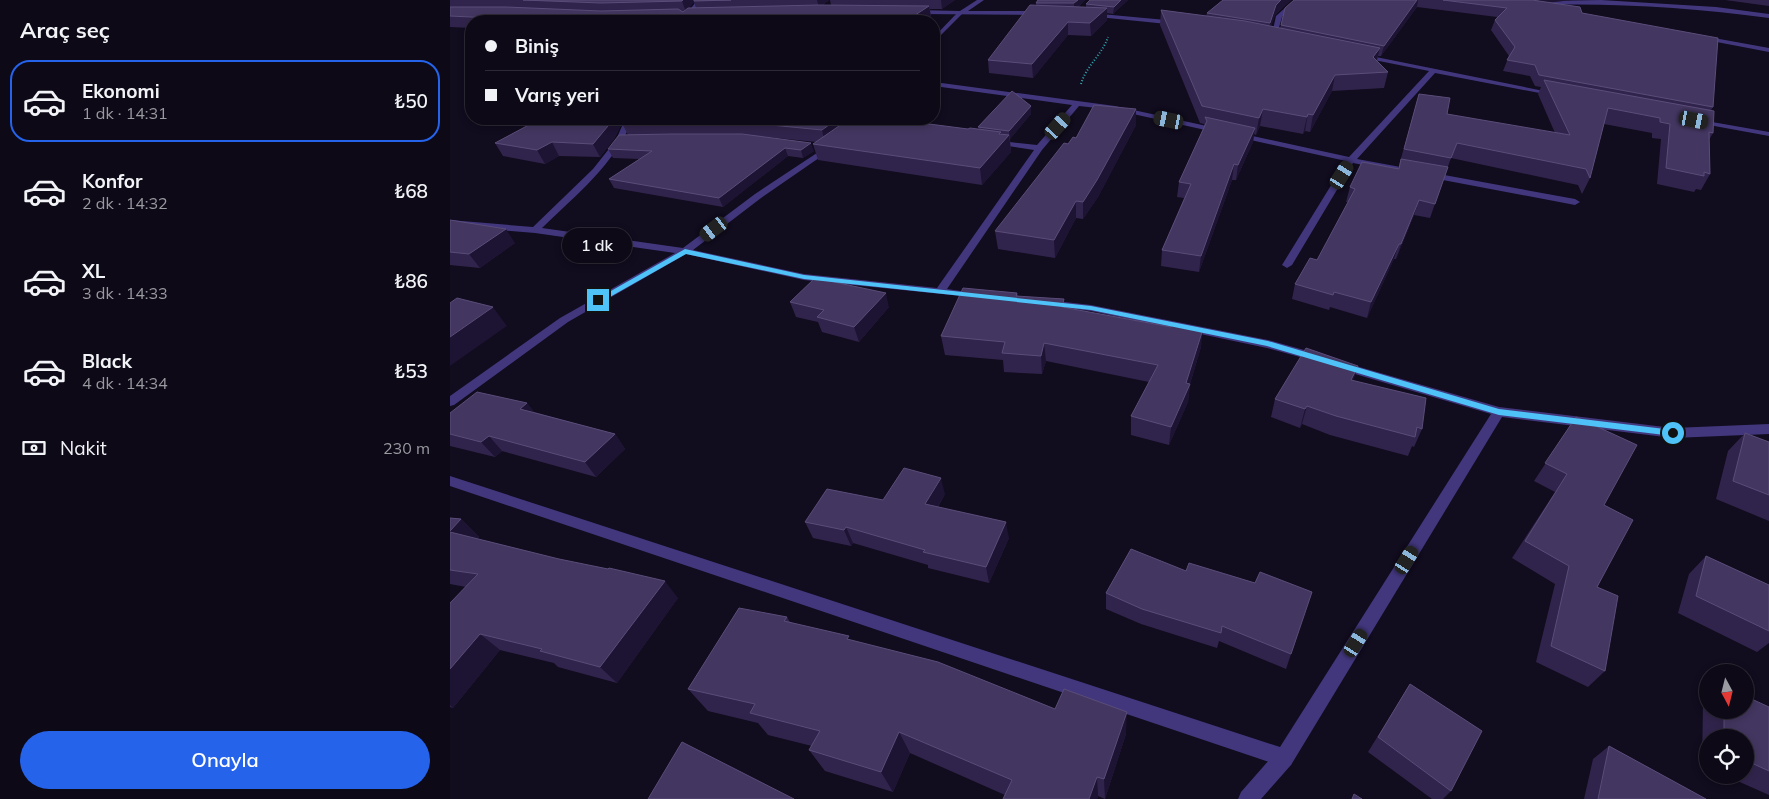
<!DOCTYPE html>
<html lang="tr">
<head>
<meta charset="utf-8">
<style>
  :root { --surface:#0d0916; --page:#16121f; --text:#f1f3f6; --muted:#9a9aa1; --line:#2d2a35; --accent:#2563eb }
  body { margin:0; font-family:Mulish,sans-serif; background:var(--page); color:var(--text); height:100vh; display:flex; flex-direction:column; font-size:19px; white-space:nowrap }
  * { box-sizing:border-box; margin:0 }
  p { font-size:16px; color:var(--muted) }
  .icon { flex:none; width:28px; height:28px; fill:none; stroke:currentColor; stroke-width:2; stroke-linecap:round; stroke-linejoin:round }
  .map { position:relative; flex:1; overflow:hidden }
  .details { display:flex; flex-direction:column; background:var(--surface); width:450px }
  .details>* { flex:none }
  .guide { position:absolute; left:15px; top:15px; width:475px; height:110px; border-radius:20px; box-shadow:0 2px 8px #0003,0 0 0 1px var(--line); display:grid; align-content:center; height:110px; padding:0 20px; background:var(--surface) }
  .needle { width:32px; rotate:173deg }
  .fabs { position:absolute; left:1249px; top:664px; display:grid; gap:10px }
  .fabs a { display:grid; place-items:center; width:55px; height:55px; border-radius:50%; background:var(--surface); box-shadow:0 2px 8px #0003,0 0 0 1px var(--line); font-size:25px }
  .end { position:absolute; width:22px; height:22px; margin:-11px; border:6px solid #4fc3f7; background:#111; box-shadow:0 0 0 2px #111 }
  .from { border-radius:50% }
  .bubble { position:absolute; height:35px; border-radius:18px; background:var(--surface); box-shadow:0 2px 8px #0003,0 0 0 1px var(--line); font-size:16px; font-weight:600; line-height:35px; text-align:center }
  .car { position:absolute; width:15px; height:30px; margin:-15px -8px; border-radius:6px; box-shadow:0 0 4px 1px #0007; background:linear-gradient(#222 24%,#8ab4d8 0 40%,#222 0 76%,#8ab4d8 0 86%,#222 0) }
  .guide b { display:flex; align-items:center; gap:18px; height:48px; font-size:19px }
  .guide b+b { border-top:1px solid var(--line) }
  .guide i { width:12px; height:12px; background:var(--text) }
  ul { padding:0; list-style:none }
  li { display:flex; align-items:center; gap:15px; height:82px; margin:0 10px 8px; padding:0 10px; border:2px solid transparent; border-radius:20px }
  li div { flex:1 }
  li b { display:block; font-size:19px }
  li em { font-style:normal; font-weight:600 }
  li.current { border-color:var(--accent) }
  li>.icon { width:45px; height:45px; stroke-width:1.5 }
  h2 { padding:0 20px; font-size:22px; line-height:60px }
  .pay { display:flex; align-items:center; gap:12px; height:55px; padding:0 20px; font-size:19px }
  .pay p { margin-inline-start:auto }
  .cta { display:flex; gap:10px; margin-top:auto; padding:10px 20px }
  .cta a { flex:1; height:58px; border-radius:30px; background:var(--accent); color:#fff; font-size:20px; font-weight:600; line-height:58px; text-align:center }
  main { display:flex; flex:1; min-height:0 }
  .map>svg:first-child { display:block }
</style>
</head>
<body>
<main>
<section class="details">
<h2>Araç seç</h2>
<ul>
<li class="current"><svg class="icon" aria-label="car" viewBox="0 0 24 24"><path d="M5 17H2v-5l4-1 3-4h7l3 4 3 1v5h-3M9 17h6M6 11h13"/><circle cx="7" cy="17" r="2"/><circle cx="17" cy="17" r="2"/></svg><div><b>Ekonomi</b><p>1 dk · 14:31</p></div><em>₺50</em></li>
<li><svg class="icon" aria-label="car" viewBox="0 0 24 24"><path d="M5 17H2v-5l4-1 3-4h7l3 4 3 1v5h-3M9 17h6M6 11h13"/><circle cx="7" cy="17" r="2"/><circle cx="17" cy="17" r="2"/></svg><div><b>Konfor</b><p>2 dk · 14:32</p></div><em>₺68</em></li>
<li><svg class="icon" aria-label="car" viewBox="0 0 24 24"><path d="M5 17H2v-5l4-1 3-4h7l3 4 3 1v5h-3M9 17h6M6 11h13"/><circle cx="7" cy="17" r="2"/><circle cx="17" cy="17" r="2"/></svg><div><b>XL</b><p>3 dk · 14:33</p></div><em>₺86</em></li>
<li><svg class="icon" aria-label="car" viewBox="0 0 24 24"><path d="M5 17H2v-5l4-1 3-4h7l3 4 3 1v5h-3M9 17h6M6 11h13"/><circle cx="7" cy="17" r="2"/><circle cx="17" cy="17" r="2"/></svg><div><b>Black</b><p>4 dk · 14:34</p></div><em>₺53</em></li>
</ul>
<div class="pay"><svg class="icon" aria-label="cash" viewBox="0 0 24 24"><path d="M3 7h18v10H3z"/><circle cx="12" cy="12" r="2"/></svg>Nakit<p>230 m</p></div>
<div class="cta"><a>Onayla</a></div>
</section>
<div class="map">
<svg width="1319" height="799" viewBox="0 0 1319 799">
  <rect width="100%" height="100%" fill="#110c1e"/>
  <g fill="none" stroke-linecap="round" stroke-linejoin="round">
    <path stroke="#2da7af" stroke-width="2" stroke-dasharray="1 2" stroke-linecap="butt" d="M631,84C636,66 652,55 658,37"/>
    <path fill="#42377d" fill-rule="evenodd" d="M508,12L513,13L484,42V37Z
      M834,749L841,751L843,758L841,765L811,799H788L791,792L827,751Z"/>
    <path fill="#42377d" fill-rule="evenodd" d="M247,0H253L238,21H232Z
      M527,0H534L518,11H590L593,13L590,15L465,14L462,12L465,10L510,11Z
      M844,0H850L832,17L826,38L821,39L826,16Z
      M1151,0L1266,7L1319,14V18C1244,8 1169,3 1093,5L1085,8L1082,6L1092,1Z
      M640,13L727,21L730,23L727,25L638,16Z
      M911,54L1109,94L1105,96L985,73L907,159L1125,199L1130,202L1125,205L903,163L842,265L837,268L832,265L896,161L665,110L629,106L592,150L497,289L531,294L532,296L531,298L354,280L236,254L118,322L4,405L0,406V396L110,318L225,253L85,233L0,226V220L83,227L143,169L166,140L175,119H183C164,165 127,194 92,228L233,248L305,194L379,145L383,147L382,149L311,198L243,250L354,274L487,288L584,150L545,144L541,142L542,140L587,145L622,105L484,86V82L665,106L899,157L979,71L909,57V55Z
      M1245,119L1319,132V136L1248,123H1245Z
      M597,300L641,305L818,340L872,355L874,358L868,362L817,348L641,311L593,305L592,303Z
      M892,362L1049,407L1223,428L1319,424V434L1223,438L1052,417L841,765L834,767L0,486V476L830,747L1041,414L888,369L886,366Z"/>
    <path fill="#42377d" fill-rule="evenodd" d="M1253,36L1319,48V52L1251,39V37Z"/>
  </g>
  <path fill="#31244c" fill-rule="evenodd" d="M0,0H379L373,5H381L380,0H505L492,9H480L481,17L474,21H21V28L0,27ZM244,2L246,8H239Z
    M588,0H635L628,7H636V4L640,0H678L663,14L657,13V20L641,36L618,35L583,78L539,73L538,60L586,6V3Z
    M773,0H841L825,15L821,26L830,28L835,8L844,0H1121L1098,3L1132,13L1263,107L1261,110L1263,133L1259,140L1260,174L1251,190L1246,189L1244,192L1207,184L1211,139L1202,138V133L1154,124L1140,178L1132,194L1128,185L1001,158L980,218L964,215L946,259H944L917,318L880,307L879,310L842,299L845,284L867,260L898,202H896L900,187L948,169L969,94L997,114L1105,133L1088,94L1091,87L1085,86L1080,76L1053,71L1059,56L1041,30L1045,20L1047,17L967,7L931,56H928L927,61L938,72L934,88L882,91L860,132L855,131L853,134L810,126L806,135L804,134L803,142L786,180H782L749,272L711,266L712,250L734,198L727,197L729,182L754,127V124L750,123L710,25L711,10L756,16L757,13Z
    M1275,0H1319V6Z
    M581,106V114L560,139L561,152L532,185L368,160L363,144L366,142L307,136L364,151L353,158L338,156L273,207L164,188L159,179L190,159L163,158L158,149L178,135L172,123L164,139L150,157L109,156L95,164L53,156L45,143L90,119H393V122L518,129H529L528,127Z
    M686,109V125L648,197L633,219L626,218L605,258L548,249L545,231L626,138Z
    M0,220L65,243L30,268L0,265Z
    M567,293L568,296L614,308L751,347L740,384L738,402L719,445L681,435V416L699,382L596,361L592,374L554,372L553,360L495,355L491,336Z
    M340,302L439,307L409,342L372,332L368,322L346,317Z
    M908,366L903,380L972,429L964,447L962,446L958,456L880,435L852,424L850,428L821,417L825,399Z
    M77,403L84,412L165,434L175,449L146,477L52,451L45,457L0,446V413Z
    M1126,417L1154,505L1147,587L1155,671L1138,687L1086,662L1105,584L1062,558L1105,492L1084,481Z
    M1295,433L1319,442V521L1266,499L1278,451Z
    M495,494L488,507L559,538L539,583L478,568V565L403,543L401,546L363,538L355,522L433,500Z
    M0,518L11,519L29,537L27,539L228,598L167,683L108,667L104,663L50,650L3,708L0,707V603L16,587L0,584Z
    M681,549L841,654L836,669L769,641L767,648L691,624L656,609V593Z
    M1256,556L1319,585V643L1307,652L1228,613L1239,574Z
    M337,617L340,622L401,640L676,734L655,799L648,796L647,799H553L555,795L460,753L443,792L375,771L359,750L362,746L318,735L308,723L258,711L238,689Z
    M960,684L1001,791L993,799H982L918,752Z
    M1258,700V710H1295L1319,707V795L1274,775H1295V738H1258V767L1252,764L1253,703Z
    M1159,746L1256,799H1134L1143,759Z"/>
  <path fill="#1d1332" d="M233,0H246L244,1V2L236,12L232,1Z
    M367,0H379L369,8Z
    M491,0H505L492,9Z
    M628,0H635L624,10V3Z
    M671,0H678L663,14L664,7Z
    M831,0H841L825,15L819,34L820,23L826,5Z
    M967,0H968L967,7L931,56L934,46Z
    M1089,0H1121L1087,4Z
    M479,6L481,17L474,21H456Z
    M657,8V20L641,36L640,23Z
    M618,22V35L583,78L582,64Z
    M930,48L926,63L923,57Z
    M885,75L882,91L860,132L863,115Z
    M581,106V114L560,139L559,131Z
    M686,109V125L648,197L633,219V202Z
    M813,109L810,126L806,135L809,118Z
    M858,114L855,131L853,134L857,117Z
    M162,119H174L164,139L150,157L143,144Z
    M382,119H393L395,128L375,143L372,130Z
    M805,128L803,142L786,180L788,165Z
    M551,132L552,143L559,135L561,152L532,185L530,168Z
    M102,142L109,156L95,164L87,150Z
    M361,143L364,151L353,158L351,150Z
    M335,148L338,156L273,207L269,198Z
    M784,164L782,180L749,272L751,256Z
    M969,200L964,215L946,259L951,244Z
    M626,201V218L605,258L604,240Z
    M56,229L65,243L30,268L19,254Z
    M949,244L944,259L917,318L921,302Z
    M436,293L439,307L409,342L404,327Z
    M43,307L57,326L0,366V337Z
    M753,329L751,347L740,384L738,402L719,445L721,427L736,383Z
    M594,343L596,361L592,374L591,356Z
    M908,366L902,384L901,380Z
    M77,403L89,418L70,409Z
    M857,406L852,424L850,428L855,409Z
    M165,434L175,449L146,477L135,462Z
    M39,436L52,451L45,457L31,442Z
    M491,478L495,494L480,520L475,504Z
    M11,519L29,537L18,550L0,533V531Z
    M556,522L559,538L539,583L536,567Z
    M396,527L403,543L401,546L394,530Z
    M215,581L228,598L167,683L150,667Z
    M30,634L50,650L3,708L0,705V669Z
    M677,712L676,734L655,799L654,779Z
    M449,732L460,753L443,792L431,772Z
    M647,777L648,796L647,799H639Z"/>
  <path fill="#433660" stroke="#5a4d79" d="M73,0H233L232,1L151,3Z
    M244,0H281L244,1Z
    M588,0H628L624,3H586Z
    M640,0H671L664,7L636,4Z
    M773,0H831L826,5L820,23L757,13Z
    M844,0H967L934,46L831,25L835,8Z
    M993,0H1082L1130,7L1132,13L1268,38L1263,107L1089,75L1085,65L1057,60L1065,47L1045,20L1057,8Z
    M369,5L479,6L456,21H104L0,16V7H56L151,11L228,9L233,12L238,8Z
    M580,5L657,8L640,23L618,22L582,64L538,60Z
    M711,10L795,21L930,48L923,57L938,72L885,75L863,115L858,114L857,117L813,109L809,118L752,106Z
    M1094,80L1264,111L1263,133L1259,132L1260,174L1254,172V176L1216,168L1220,124L1210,122V118L1158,108L1140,178L1136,169L1007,143L1001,158L954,149L969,94L1000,98L997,114L1120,135Z
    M562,91L581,106L559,131L528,127Z
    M644,105L686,109L647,180L633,202L626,201L604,240L545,231L614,143L618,144L623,137L626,138Z
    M755,117L805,128L788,165L784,164L751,256L712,250L741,184L729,182L757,121Z
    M90,119H162L158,126L143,144L102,142L87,150L45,143Z
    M173,119H387L372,130L290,122H172Z
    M399,119H440L518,129L520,128L551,132L549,134L559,135L530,168L363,144Z
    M222,134H292L361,143L351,150L335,148L269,198L159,179L202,151L158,149L169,135Z
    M951,159L998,167L985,204L969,200L951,244H949L921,302L884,292L883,295L845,284L860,258L867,260L905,189L900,187L912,162L949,169Z
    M0,220L56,229L19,254L0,252Z
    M365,278L436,293L404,327L367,317L374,310L340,302Z
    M513,288L567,293L566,296L614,299L612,307L721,327L723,323L753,329L736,383L740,384L721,427L681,416L708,365L594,343L591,356L552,353L555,342L491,336Z
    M7,298L43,307L0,337V303Z
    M856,348L908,366L901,380L976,398L972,429L967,427L965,437L886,416L857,406L855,409L825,399Z
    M27,392L77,403L70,409L165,434L135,462L39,436L31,442L0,434V413Z
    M1126,417L1187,445L1154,505L1183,520L1147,587L1168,596L1155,671L1101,646L1119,566L1075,541L1117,474L1095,463Z
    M1295,433L1319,442V495L1283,481Z
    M454,468L491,478L475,504L556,522L536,567L473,552L475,550L396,527L394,530L355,522L377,489L433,500Z
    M0,518L11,519L0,531Z
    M0,532L109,559L158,569L159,568L215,581L150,667L90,651L92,649L30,634L0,669V603L28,574L0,570Z
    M681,549L736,571L739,563L805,583L810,572L862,592L841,654L772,626L771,633L692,609L656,593Z
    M1256,556L1319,585V631L1246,596Z
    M289,608L337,617L334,621L399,636L397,639L488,662L605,709L614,689L677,712L654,779L647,777L639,799H553L562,780L449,732L431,772L359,750L370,731L300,713L305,704L238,689Z
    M960,684L1032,731L1001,791L928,737Z
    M1295,696L1319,707V771L1295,760V738H1274V710H1295Z
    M232,742L344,799H198Z
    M1159,746L1256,799H1148Z
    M904,794L912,799H902Z"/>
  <path fill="#4fc3f7" d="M235,249L354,275L641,306L818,341L1049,409L1223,430L1227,433L1223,436L1049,415L817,346L641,310L354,279L236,254L151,302L145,300Z"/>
</svg>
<div class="fabs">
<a><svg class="needle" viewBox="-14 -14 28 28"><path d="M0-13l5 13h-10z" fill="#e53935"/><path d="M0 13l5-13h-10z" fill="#9a9aa1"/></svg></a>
<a><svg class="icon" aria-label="locate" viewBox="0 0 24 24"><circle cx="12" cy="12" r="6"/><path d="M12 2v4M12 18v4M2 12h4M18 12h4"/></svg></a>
</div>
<i class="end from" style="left:1223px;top:433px"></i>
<i class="end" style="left:148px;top:300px"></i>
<div class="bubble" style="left:112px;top:228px;width:70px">1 dk</div>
<i class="car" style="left:719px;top:120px;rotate:282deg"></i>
<i class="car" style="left:1244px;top:120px;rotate:101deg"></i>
<i class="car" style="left:608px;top:126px;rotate:42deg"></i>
<i class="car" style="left:892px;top:175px;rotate:32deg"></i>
<i class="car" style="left:264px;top:229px;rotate:233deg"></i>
<i class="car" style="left:957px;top:560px;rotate:32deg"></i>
<i class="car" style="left:906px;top:643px;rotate:32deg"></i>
<div class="guide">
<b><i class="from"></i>Biniş</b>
<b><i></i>Varış yeri</b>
</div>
</div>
</main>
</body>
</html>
